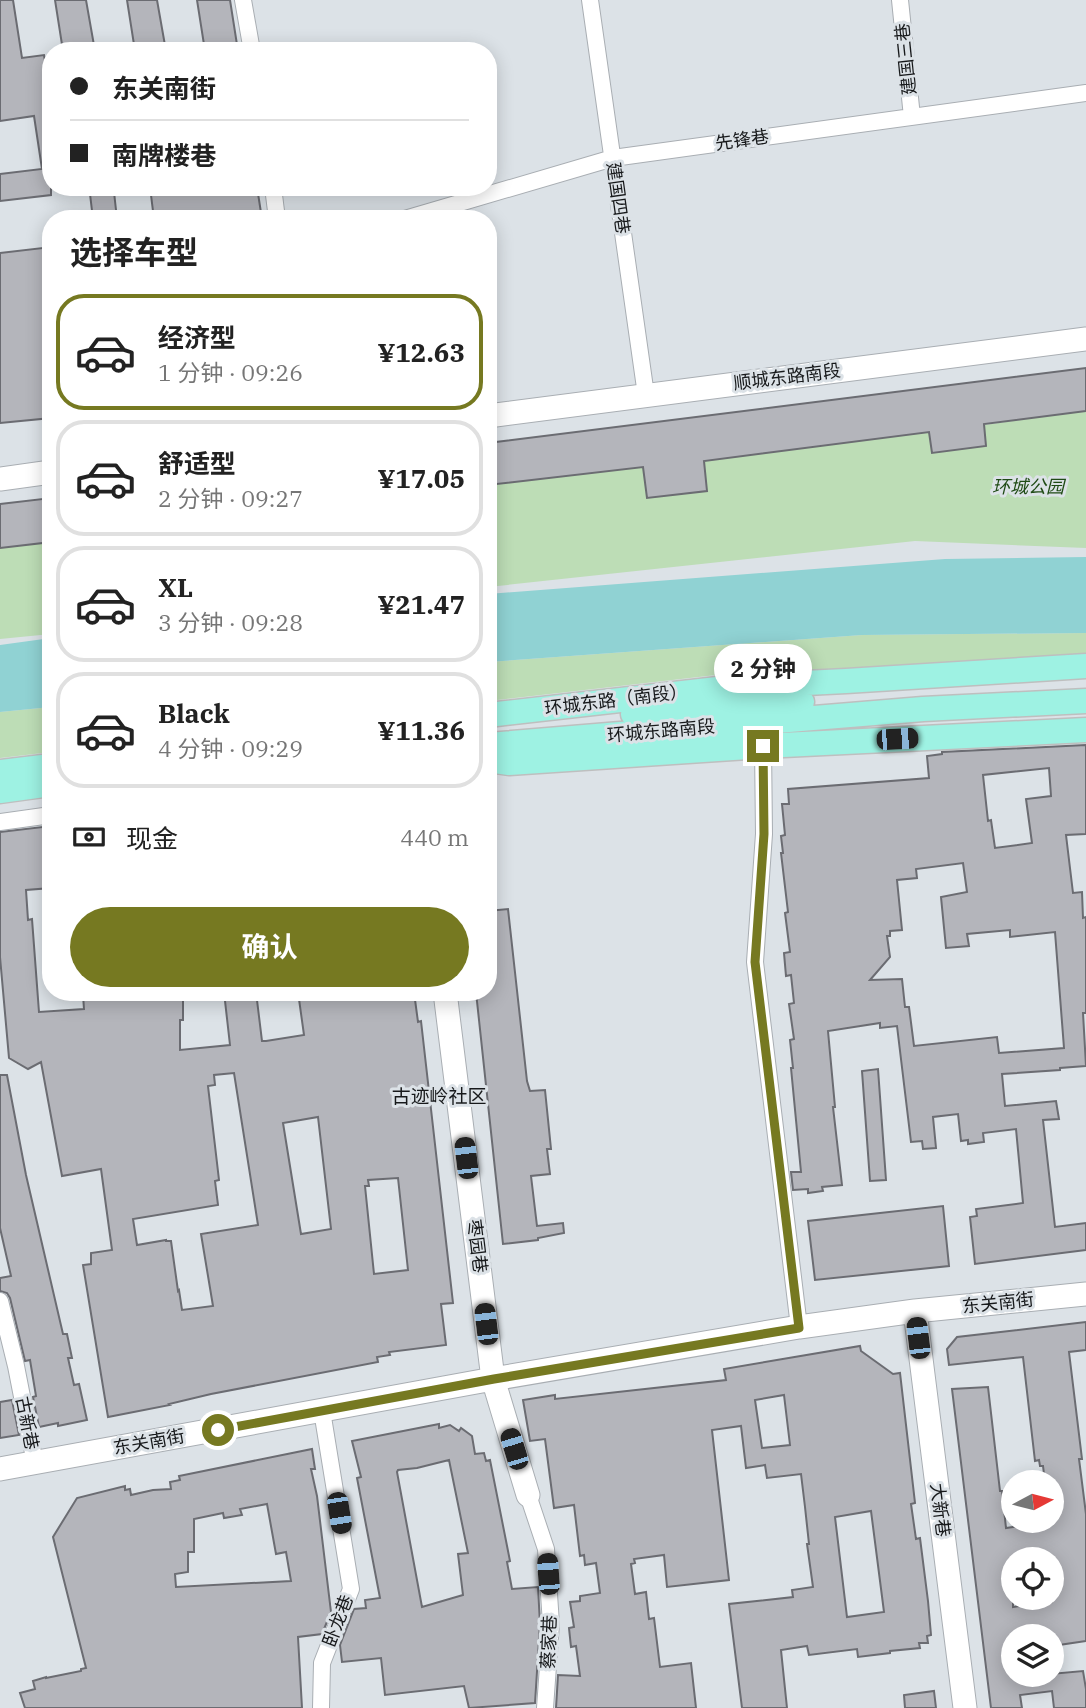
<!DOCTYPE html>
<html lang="zh">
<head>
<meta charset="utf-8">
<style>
  :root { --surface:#fff; --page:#f2f2f2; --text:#222; --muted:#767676; --line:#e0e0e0; --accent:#767921 }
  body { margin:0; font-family:"IBM Plex Serif","Noto Sans SC",serif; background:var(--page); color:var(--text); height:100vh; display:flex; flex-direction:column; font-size:26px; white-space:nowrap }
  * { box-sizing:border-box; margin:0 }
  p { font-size:23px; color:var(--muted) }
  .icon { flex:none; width:38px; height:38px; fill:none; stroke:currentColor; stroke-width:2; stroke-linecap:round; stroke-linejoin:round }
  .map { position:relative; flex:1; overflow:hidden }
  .panel { position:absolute; left:42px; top:210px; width:455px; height:791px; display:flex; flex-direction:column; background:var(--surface); border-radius:28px; box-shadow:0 4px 18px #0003 }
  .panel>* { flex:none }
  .top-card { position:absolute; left:42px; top:42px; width:455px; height:154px; border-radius:28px; box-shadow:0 4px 18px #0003; display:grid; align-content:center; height:154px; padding:0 28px; background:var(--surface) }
  .needle { width:46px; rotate:83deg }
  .fabs { position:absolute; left:1001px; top:1470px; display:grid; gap:14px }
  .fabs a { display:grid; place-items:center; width:63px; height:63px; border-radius:50%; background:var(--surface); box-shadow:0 4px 18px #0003; font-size:35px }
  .end { position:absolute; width:32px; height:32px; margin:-16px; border:9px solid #767921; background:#fff; box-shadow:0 0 0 4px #fff }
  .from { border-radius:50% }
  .bubble { position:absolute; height:49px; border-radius:24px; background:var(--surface); box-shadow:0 4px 18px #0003; font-size:23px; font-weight:700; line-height:49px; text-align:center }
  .car { position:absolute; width:21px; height:42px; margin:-21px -10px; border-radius:9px; box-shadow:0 0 5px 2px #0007; background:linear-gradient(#222 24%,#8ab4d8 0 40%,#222 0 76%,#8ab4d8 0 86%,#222 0) }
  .top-card b { display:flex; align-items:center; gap:24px; height:66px; font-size:26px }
  .top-card b+b { border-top:2px solid var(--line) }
  .top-card i { width:18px; height:18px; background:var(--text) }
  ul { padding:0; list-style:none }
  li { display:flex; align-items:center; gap:21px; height:116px; margin:0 14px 10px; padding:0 14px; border:4px solid var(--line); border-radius:28px }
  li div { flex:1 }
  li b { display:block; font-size:26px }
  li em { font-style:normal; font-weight:700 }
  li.current { border-color:var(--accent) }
  li>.icon { width:63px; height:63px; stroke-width:1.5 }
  h2 { padding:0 28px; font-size:32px; line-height:84px }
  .pay { display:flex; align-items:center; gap:18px; height:77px; padding:0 28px; font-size:26px }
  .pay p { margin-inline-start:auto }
  .button { display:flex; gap:14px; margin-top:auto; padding:14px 28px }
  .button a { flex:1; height:80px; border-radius:42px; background:var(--accent); color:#fff; font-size:28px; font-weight:700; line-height:80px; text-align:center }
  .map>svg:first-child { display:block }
</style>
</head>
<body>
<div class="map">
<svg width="1086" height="1708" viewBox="0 0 1086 1708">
  <rect width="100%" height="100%" fill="#dce2e7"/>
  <path fill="#bdddb6" d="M1086,411V548L915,541L488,587V485L643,467L647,498L707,491L704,461L929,432L932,453L986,446L984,425Z
    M51,542V634L0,639V548Z
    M1086,633V660L855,670L742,672L488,701V662L862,635Z
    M51,707V752L0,758V712Z"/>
  <path fill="#90d2d3" d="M1086,557V633L862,635L488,662V594L945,559Z
    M51,638V707L0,712V645Z"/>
  <path fill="#b4b5bb" stroke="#6b6c72" stroke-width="2" fill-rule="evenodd" d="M0,0H13L22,58L44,55L51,100V195L0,201V174L42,169L34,116L0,121Z
    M55,0H86L95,51H63Z
    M127,0H157L166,51H135Z
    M197,0H230L238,51H205Z
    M150,187H257L262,219H154Z
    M114,192L117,219H93L90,194Z
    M51,247V418L0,423V253Z
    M1086,368V411L984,424L986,446L932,453L929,432L704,461L707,491L647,498L643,467L488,485V443Z
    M51,498V542L0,548V504Z
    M1086,745V834L1066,835L1073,893L1082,892L1083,918L1086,917V1013H1083L1086,1066L1060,1068V1070L1002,1074L1005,1106L1056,1101L1059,1119L1043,1120L1055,1227L1086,1223V1250L975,1264L970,1217L977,1216L976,1209L1023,1203L1016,1129L983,1133L984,1142L968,1144V1140L961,1141L958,1114L933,1117L936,1148L923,1149L922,1141L911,1142L897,1026L880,1028V1023L828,1031L835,1107H833L842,1185L822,1187L823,1191L808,1193V1189L793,1190L791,1172H801L791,1068H793L790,1040L794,1039L789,1004L794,1003L791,975L786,976L784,953L790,952L785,913L788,912L781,853H783L781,836L785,835L782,804H789L788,789L929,778L927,756L942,754V752ZM1049,768L1051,796L1026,799L1032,843L995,848L991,820L988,821L983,775ZM963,863L967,892L941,897L946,948L969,946L967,934L1010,930V937L1055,932L1064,1048L999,1053L997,1037L914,1046L909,1007H905L902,979L870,980L890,957L887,936H890V931L902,930L897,880L917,878L916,869Z
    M51,826V888L26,890L28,920L32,919L39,1012L84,1009L83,995H147V992H183V1020H180V1050L230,1045L224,992H256L262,1041H266L304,1035L298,992H414L418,1022L421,1021L453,1303L441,1304L446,1345L389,1352L390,1355L377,1357L378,1362L211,1394L169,1404L170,1405L108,1417L83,1265L91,1264V1253L112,1250L101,1169L62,1176L41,1062L28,1069L9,1058L0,957V832ZM234,1073L258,1225L201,1234L213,1306L182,1310L179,1290L178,1291L171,1241H166V1240L137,1245L133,1219L218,1205L215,1181L219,1180L208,1086L215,1085L214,1075ZM318,1117L331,1229L301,1234L283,1123ZM398,1178L408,1270L374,1274L365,1186H369L368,1180Z
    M508,909L527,1081L530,1091L545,1090L551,1149H547L550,1174L531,1176L537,1226L563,1223L564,1233L538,1238V1240L503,1244L476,992H488V911Z
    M878,1069L886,1180L870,1181L862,1071Z
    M0,1075H7L26,1175L63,1334H67L72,1358H68L74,1385L79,1384L87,1420L58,1426V1423L39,1427L33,1397L36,1396L30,1360L25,1361L10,1298L7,1293L0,1291V1278L11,1276L0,1228Z
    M943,1206L949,1266L815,1280L808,1221Z
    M1086,1322V1350L1069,1352L1082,1459H1079L1086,1514V1641L1052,1646V1636H1013V1675H1018V1677L1083,1671L1086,1689V1708H1054L1052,1691L1020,1695L1022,1708H991L952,1389L988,1387L1000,1491H1002L1006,1528L1052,1521V1482H1045L1043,1466H1040L1039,1460L1035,1461L1023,1357L949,1365L947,1349L957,1337ZM1013,1559H1052V1602L1013,1607Z
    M860,1346L861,1351L893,1374L900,1373L915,1503L911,1504L916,1539L920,1538L928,1601L931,1635L927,1636L928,1643H919L920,1648L890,1651V1653L858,1657L857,1649L809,1655L807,1646L781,1650L787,1708H742L729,1604L793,1597L792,1590L813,1587L807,1544H809L805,1507L801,1474L767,1478L765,1465L746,1468L741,1426L712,1430L729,1580L667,1587L664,1555L634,1559L635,1563L631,1564L635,1594L646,1592L649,1619L654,1618L660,1667L691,1663L696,1708H556L558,1675L580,1676L576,1646L571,1647L569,1628L574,1627L570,1602L580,1601V1596L600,1593L596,1563L585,1565L584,1555L580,1556L574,1505L554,1508L545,1439L530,1441L523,1400L555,1395V1399L726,1380L724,1369ZM784,1395L790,1445L762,1448L755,1400ZM871,1511L884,1612L847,1617L835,1517Z
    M12,1400L19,1435L0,1438V1402Z
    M439,1424V1428L450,1425L459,1431L461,1428L472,1436L475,1454L484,1453L486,1461L490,1460L510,1561L507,1562L512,1589L538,1587L540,1624L535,1703L469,1708L464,1686L385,1695L381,1658L342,1662L340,1645L354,1609L366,1608L365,1600L380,1598L357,1478L361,1477L352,1441ZM449,1460L468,1553L458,1554L463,1595L422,1607L397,1472L398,1470L417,1468Z
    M312,1449L315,1469H311L317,1496L331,1612L322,1634L298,1637L302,1708H25L20,1693L35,1689L33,1681L46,1677V1678L81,1671V1669L86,1668L53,1537L77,1498L125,1486V1490L130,1489L131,1495L153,1490L171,1489L170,1482L180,1480L179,1476ZM267,1504L276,1554L286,1552L291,1581L176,1587L175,1574L188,1572V1552H194V1519L223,1513L224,1518L242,1515L240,1509Z
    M934,1691L936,1708H905L904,1695Z"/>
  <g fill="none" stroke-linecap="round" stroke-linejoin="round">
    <defs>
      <path id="street" d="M243,0L252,51
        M590,0L646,395
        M900,0L912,117
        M273,187L277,219
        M405,219L613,158L1086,93
        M763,746L764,834L755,962L799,1327
        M0,822L51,815
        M0,1301L16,1366L35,1463
        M528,1495L546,1549L551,1624L545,1708
        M321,1708L322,1663L351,1589L322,1411"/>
      <path id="secondary" d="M488,416L1086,339
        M0,479L51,472
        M445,992L493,1379L528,1495
        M915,1311L965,1708
        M0,1469L493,1379L799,1327L915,1311L1086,1294"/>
      <path id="primary" d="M633,714L802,702
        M488,715L744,686L846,681L1086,666
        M488,745L923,709L1086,701
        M488,760L509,763L763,746L1086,730
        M0,772L51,766
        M0,791L51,784"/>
    </defs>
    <use href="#street" stroke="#a9aeb3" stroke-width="18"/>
    <use href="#secondary" stroke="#a9aeb3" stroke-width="25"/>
    <use href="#primary" stroke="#bebfbf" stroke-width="27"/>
    <use href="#street" stroke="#fff" stroke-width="16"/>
    <use href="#secondary" stroke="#fff" stroke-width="23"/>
    <use href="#primary" stroke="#9ef2e3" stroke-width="24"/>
  </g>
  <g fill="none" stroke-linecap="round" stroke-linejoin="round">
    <path stroke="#767921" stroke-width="9" d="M218,1430L494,1379L799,1328L755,962L764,834L763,746"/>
  </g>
  <g text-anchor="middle" stroke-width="6" stroke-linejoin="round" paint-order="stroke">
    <g font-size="18" fill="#17191b" stroke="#dce2e7">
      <text transform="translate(906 59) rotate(-96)" y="6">建国三巷</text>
      <text transform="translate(742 140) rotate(-8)" y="6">先锋巷</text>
      <text transform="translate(618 198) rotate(82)" y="6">建国四巷</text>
      <text transform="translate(787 377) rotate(-7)" y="6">顺城东路南段</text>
      <text transform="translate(616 700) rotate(-7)" y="6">环城东路（南段）</text>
      <text transform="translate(661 731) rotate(-5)" y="6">环城东路南段</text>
      <text transform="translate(477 1246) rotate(83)" y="6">枣园巷</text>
      <text transform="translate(998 1303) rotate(-6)" y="6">东关南街</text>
      <text transform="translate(27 1423) rotate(79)" y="6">古新巷</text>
      <text transform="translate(149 1442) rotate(-10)" y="6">东关南街</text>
      <text transform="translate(940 1510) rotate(83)" y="6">大新巷</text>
      <text transform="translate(338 1621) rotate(-69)" y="6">卧龙巷</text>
      <text transform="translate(549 1642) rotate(-88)" y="6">蔡家巷</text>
    </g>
    <g font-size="18" font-style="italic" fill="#1f4b15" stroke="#dce2e7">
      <text x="1028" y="493">环城公园</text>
    </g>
    <g font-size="19" fill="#17191b" stroke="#dce2e7">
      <text x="439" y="1103">古迹岭社区</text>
    </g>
  </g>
</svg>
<div class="fabs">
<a><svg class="needle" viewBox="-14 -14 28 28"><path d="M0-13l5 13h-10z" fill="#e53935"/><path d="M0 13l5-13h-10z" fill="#767676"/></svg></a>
<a><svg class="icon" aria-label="locate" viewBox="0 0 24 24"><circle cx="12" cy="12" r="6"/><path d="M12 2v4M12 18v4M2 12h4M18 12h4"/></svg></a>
<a><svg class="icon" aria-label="layers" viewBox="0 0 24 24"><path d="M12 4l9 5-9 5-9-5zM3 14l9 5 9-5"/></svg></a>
</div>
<i class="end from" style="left:218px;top:1430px"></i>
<i class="end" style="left:763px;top:746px"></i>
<div class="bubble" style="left:714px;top:644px;width:98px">2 分钟</div>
<i class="car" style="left:897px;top:739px;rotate:87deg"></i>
<i class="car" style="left:466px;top:1158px;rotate:353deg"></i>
<i class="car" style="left:486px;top:1324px;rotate:353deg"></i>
<i class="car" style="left:918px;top:1338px;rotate:353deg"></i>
<i class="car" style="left:514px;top:1449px;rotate:343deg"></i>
<i class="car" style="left:339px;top:1513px;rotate:171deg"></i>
<i class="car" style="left:548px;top:1574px;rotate:356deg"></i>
<div class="top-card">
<b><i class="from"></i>东关南街</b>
<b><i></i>南牌楼巷</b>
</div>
<section class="panel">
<h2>选择车型</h2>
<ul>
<li class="current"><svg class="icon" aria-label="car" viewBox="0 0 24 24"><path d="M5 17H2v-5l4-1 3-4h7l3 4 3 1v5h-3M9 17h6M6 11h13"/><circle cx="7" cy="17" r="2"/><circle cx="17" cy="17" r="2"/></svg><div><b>经济型</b><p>1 分钟 · 09:26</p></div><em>¥12.63</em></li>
<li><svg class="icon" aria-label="car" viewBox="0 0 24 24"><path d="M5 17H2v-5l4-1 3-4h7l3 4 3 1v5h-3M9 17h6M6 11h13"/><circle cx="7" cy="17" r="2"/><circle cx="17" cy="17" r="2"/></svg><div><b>舒适型</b><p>2 分钟 · 09:27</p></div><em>¥17.05</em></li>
<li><svg class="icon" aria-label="car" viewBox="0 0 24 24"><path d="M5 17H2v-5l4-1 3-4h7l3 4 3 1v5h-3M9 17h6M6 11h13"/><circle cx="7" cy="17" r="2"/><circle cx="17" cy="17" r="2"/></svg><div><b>XL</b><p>3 分钟 · 09:28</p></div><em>¥21.47</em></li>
<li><svg class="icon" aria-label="car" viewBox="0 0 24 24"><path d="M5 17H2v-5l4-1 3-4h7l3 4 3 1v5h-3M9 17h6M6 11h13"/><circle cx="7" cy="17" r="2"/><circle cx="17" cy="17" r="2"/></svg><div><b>Black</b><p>4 分钟 · 09:29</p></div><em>¥11.36</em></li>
</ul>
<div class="pay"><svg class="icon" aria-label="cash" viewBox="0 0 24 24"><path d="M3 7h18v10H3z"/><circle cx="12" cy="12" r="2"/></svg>现金<p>440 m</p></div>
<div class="button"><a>确认</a></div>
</section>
</div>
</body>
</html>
